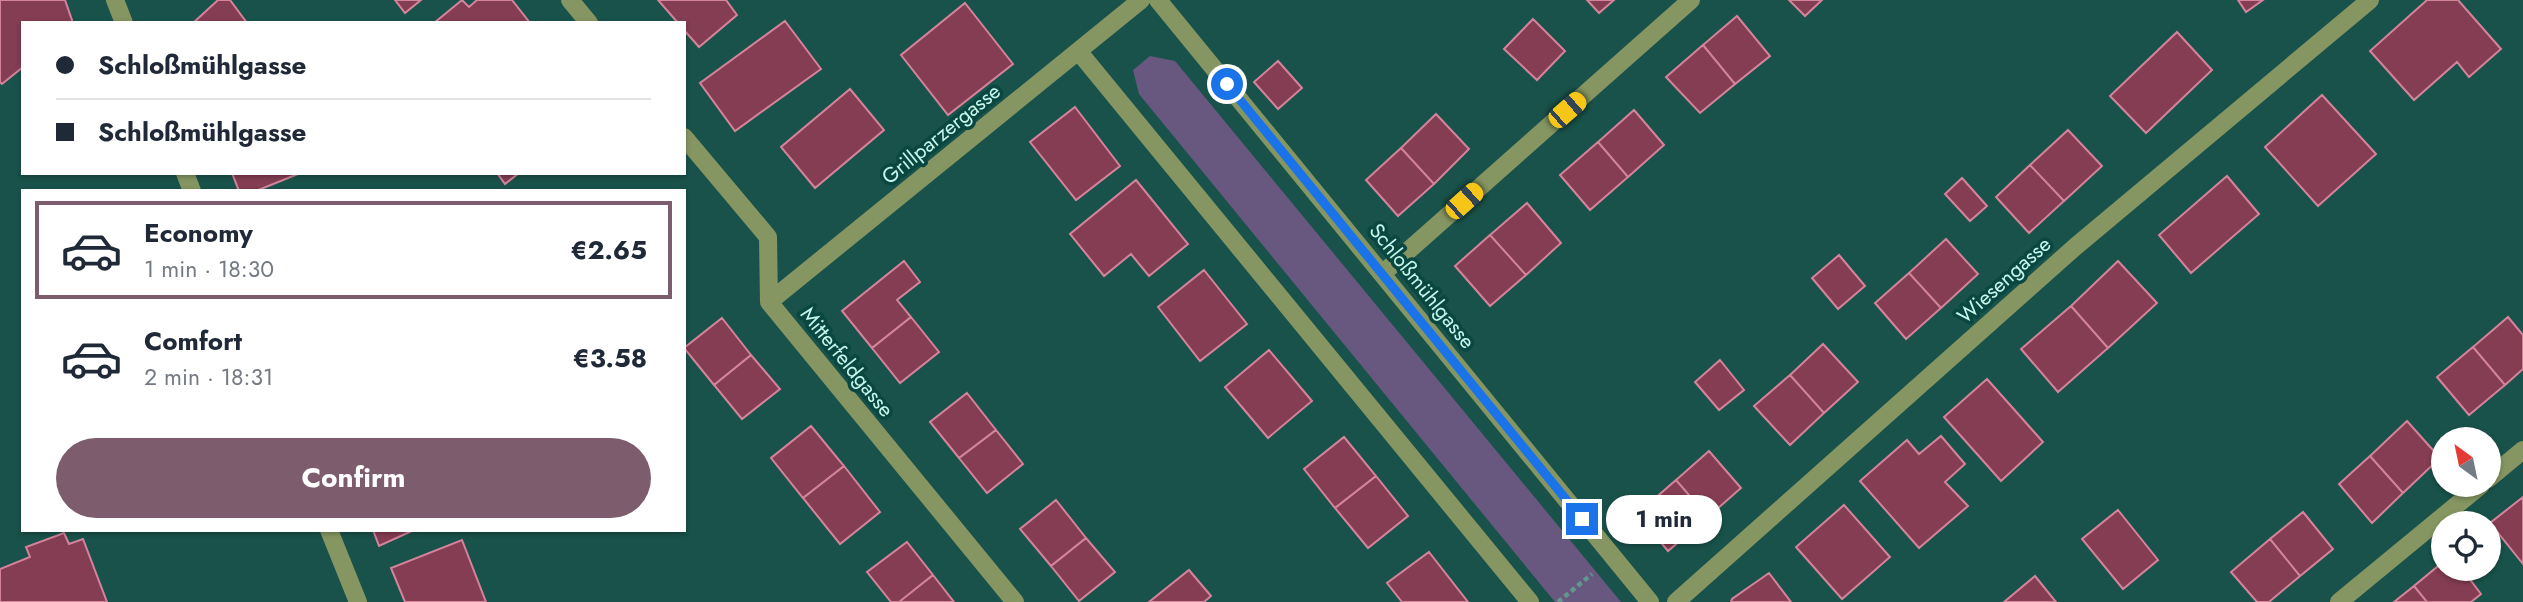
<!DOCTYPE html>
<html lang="en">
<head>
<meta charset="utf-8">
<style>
  :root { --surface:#fff; --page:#f2f2f3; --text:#1f2937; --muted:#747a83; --line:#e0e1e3; --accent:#7d5c6e }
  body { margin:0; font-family:Jost,sans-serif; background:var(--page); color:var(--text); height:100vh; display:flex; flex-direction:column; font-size:26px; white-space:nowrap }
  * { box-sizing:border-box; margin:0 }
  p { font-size:23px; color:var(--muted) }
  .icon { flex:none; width:38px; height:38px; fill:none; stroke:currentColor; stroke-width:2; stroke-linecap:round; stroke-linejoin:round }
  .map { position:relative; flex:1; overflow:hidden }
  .panel { position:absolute; left:21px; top:189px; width:665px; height:343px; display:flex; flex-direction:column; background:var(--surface); border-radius:0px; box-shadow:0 2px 5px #0004 }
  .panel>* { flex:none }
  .banner { position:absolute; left:21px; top:21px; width:665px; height:154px; border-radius:0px; box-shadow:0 2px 5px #0004; display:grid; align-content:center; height:154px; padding:0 35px; background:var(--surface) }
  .needle { width:46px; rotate:327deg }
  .tools { position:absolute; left:2431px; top:427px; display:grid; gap:14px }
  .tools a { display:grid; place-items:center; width:70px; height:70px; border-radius:50%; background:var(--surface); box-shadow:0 2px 5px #0004; font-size:35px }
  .end { position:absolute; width:32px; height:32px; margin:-16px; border:9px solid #1a73e8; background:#fff; box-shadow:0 0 0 4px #fff }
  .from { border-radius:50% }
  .bubble { position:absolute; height:49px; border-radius:24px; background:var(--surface); box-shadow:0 2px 5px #0004; font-size:23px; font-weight:700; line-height:49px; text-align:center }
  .car { position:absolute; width:21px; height:42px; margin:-21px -10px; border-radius:9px; box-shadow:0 0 5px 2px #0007; background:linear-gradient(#f5c518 24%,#345 0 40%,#f5c518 0 76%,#345 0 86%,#f5c518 0) }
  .banner b { display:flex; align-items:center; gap:24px; height:66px; font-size:26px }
  .banner b+b { border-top:2px solid var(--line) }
  .banner i { width:18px; height:18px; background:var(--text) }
  ul { padding:12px 0 0; list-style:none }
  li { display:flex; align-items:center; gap:21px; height:98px; margin:0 14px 10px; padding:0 21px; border:4px solid transparent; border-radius:0px }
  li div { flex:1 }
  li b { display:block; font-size:26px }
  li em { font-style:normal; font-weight:700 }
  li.on { border-color:var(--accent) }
  li>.icon { width:63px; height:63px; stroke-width:1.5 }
  .cta { display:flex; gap:14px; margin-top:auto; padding:14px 35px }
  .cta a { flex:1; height:80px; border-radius:42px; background:var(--accent); color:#fff; font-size:28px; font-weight:700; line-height:80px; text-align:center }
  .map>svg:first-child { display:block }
</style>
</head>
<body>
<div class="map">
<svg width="2523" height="602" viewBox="0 0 2523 602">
  <rect width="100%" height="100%" fill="#19524a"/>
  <path fill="#685880" d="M1150,56L1175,61L1621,602H1555L1139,94L1133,70Z"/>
  <path fill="#843d53" stroke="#d4849a" stroke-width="2" d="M0,0H65L73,23H23V67L2,84L0,82Z
    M218,0H230L247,23H193Z
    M395,0H421L405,13Z
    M462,0L469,7L477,0H512L530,23H434Z
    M658,0H726L737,15L699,47L684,30V23H678Z
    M1587,0H1614L1599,13Z
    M1789,0H1822L1805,16Z
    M2238,0H2263L2246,12Z
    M2427,0H2458L2501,49L2469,77L2457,62L2414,100L2370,51Z
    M965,3L1013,64L948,115L901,55Z
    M1737,16L1770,56L1735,84L1703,45Z
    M1533,19L1565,51L1537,80L1504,49Z
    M785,21L821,69L735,131L700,83Z
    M2177,32L2212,70L2146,133L2110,96Z
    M1703,45L1735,84L1700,113L1666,77Z
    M1278,61L1302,88L1278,109L1254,82Z
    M850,89L884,130L815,188L781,147Z
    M2322,95L2376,154L2318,206L2265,147Z
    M1075,107L1120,166L1076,200L1030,142Z
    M1634,110L1664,145L1628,177L1598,142Z
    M1436,114L1469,149L1434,184L1401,148Z
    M2068,130L2102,166L2064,201L2030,165Z
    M1598,142L1628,177L1590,210L1560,175Z
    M1401,148L1434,184L1398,216L1366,180Z
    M2030,165L2064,201L2029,233L1996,197Z
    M232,173H298V174L256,191H239Z
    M497,173H519L505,184Z
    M2227,176L2259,214L2191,273L2159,235Z
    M1962,178L1987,206L1970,221L1945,194Z
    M1136,180L1188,244L1149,276L1131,254L1104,276L1070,234Z
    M1527,203L1561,243L1526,275L1490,235Z
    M1490,235L1526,275L1490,306L1455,266Z
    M1946,239L1978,274L1941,308L1909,273Z
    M1839,255L1865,286L1838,309L1812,278Z
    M904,261L920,282L897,300L911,317L872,348L842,311Z
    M2118,261L2157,303L2108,348L2071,306Z
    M1204,270L1247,324L1200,361L1158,307Z
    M1909,273L1941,308L1906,339L1875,303Z
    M2071,306L2108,348L2058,392L2021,349Z
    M911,317L939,352L900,383L872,348Z
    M2508,317L2523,335V369L2505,385L2473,347Z
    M722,318L751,355L714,385L684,348Z
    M1823,344L1858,382L1824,413L1790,375Z
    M2473,347L2505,385L2469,415L2437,377Z
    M1269,350L1312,401L1268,438L1225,387Z
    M751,355L780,389L742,419L714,385Z
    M1720,360L1744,390L1719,410L1695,382Z
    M1790,375L1824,413L1790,445L1754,406Z
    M1987,379L2043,442L2001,481L1944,417Z
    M967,393L996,430L959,458L930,422Z
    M2407,421L2440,458L2403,493L2370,456Z
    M811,426L844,466L803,498L771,458Z
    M996,430L1023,464L987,493L959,458Z
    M1941,436L1965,464L1945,482L1968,506L1919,548L1860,481L1907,440L1919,454Z
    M1344,437L1376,476L1335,508L1304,469Z
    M1709,451L1741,488L1708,517L1676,480Z
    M2370,456L2403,493L2372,523L2339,484Z
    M844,466L880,512L840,544L803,498Z
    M1376,476L1408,516L1368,548L1335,508Z
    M1676,480L1708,517L1668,551L1637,514Z
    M2523,497V564L2490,523Z
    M1056,500L1086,538L1051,566L1020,529Z
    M1844,505L1890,557L1842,599L1796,547Z
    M2118,510L2158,560L2123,589L2082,539Z
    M2303,512L2333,549L2300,576L2270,539Z
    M373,530H414L379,546Z
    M64,533L69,544L83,539L107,602H0V569L30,557L26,547Z
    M1086,538L1115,572L1079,601L1051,566Z
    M2270,539L2300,576L2269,602H2257L2231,572Z
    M462,540L486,602H405L391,568Z
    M907,542L933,575L899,602H891L867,572Z
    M1429,552L1468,602H1402L1387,583Z
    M2443,562V569H2462L2481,594L2471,602H2427L2414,586Z
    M1189,570L1211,596L1204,602H1149Z
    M1769,573L1791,602H1731L1732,599Z
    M933,575L954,602H899Z
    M2035,576L2056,602H2004Z
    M2414,586L2427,602H2394Z"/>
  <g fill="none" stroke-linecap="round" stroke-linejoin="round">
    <path stroke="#62978e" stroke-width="4.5" stroke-dasharray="5 3.5" stroke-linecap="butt" d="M1558,602L1592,574"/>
    <path stroke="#869662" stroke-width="18" d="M115,0L124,23
      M570,0L589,23
      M1158,0L1650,602
      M1079,52L1530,602
      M684,137L768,237L769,302L1015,602
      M185,173L192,191
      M1382,274L1691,0
      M769,302L1141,0
      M2488,479L2523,450
      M329,530L358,602
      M1676,602L2075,247L2370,0
      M2339,602L2481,485"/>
  </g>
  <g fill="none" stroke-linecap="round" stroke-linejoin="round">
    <path stroke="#1a73e8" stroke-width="9" d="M1227,84L1582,519"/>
  </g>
  <g text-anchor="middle" stroke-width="7" stroke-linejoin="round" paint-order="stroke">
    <g font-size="21" fill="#c7f6ed" stroke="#094740">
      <text transform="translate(941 134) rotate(-39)" y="7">Grillparzergasse</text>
      <text transform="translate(2004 280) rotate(-42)" y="7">Wiesengasse</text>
      <text transform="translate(1422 286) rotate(51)" y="7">Schloßmühlgasse</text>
      <text transform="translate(847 362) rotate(51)" y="7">Mitterfeldgasse</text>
    </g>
  </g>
</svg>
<div class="tools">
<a><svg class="needle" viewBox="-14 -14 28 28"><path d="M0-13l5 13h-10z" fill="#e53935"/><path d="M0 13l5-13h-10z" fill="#747a83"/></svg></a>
<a><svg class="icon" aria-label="locate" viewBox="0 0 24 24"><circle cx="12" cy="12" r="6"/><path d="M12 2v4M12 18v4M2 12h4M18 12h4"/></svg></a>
</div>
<i class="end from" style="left:1227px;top:84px"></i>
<i class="end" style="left:1582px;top:519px"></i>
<div class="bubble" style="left:1606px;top:495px;width:116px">1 min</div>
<i class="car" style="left:1567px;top:110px;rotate:49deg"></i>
<i class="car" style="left:1464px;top:201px;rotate:48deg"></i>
<div class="banner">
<b><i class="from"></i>Schloßmühlgasse</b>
<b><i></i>Schloßmühlgasse</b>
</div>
<section class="panel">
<ul>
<li class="on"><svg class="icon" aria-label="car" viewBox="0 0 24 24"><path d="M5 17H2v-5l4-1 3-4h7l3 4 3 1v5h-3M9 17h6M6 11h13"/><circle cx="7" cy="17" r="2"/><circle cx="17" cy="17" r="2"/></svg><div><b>Economy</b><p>1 min · 18:30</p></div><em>€2.65</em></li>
<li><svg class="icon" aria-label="car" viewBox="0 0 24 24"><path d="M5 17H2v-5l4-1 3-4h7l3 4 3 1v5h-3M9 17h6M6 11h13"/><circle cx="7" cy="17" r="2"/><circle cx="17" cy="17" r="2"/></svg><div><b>Comfort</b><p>2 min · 18:31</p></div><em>€3.58</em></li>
</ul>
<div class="cta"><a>Confirm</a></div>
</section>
</div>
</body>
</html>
